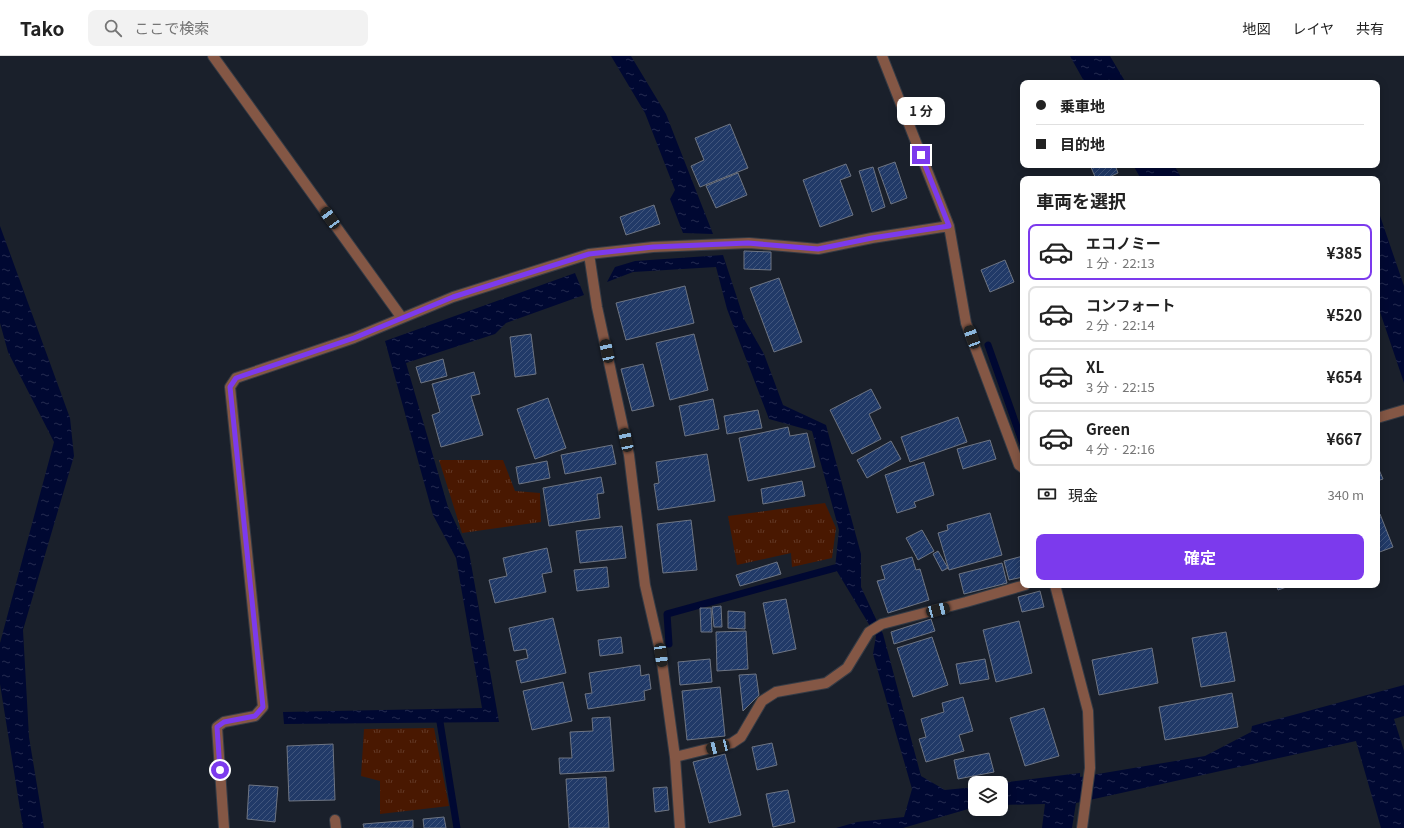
<!DOCTYPE html>
<html lang="ja">
<head>
<meta charset="utf-8">
<style>
  :root { --surface:#fff; --page:#f2f2f2; --text:#222; --muted:#767676; --line:#e0e0e0; --accent:#7c3aed }
  body { margin:0; font-family:Georgia,"Noto Sans JP",serif; background:var(--page); color:var(--text); height:100vh; display:flex; flex-direction:column; font-size:15px; white-space:nowrap }
  * { box-sizing:border-box; margin:0 }
  p { font-size:13px; color:var(--muted) }
  .icon { flex:none; width:22px; height:22px; fill:none; stroke:currentColor; stroke-width:2; stroke-linecap:round; stroke-linejoin:round }
  .map { position:relative; flex:1; overflow:hidden }
  .details { position:absolute; left:1020px; top:120px; width:360px; height:412px; display:flex; flex-direction:column; background:var(--surface); border-radius:8px; box-shadow:0 2px 10px #0003 }
  .details>* { flex:none }
  .guide { position:absolute; left:1020px; top:24px; width:360px; height:88px; border-radius:8px; box-shadow:0 2px 10px #0003; display:grid; align-content:center; height:88px; padding:0 16px; background:var(--surface) }
  .tools { position:absolute; left:968px; top:720px; display:grid; gap:8px }
  .tools a { display:grid; place-items:center; width:40px; height:40px; border-radius:8px; background:var(--surface); box-shadow:0 2px 10px #0003; font-size:20px }
  .end { position:absolute; width:18px; height:18px; margin:-9px; border:5px solid #7c3aed; background:#fff; box-shadow:0 0 0 2px #fff }
  .from { border-radius:50% }
  .bubble { position:absolute; height:28px; border-radius:8px; background:var(--surface); box-shadow:0 2px 10px #0003; font-size:13px; font-weight:700; line-height:28px; text-align:center }
  .car { position:absolute; width:12px; height:24px; margin:-12px -6px; border-radius:5px; box-shadow:0 0 3px 1px #0007; background:linear-gradient(#222 24%,#8ab4d8 0 40%,#222 0 76%,#8ab4d8 0 86%,#222 0) }
  .guide b { display:flex; align-items:center; gap:14px; height:38px; font-size:15px }
  .guide b+b { border-top:1px solid var(--line) }
  .guide i { width:10px; height:10px; background:var(--text) }
  ul { padding:0; list-style:none }
  li { display:flex; align-items:center; gap:12px; height:56px; margin:0 8px 6px; padding:0 8px; border:2px solid var(--line); border-radius:8px }
  li div { flex:1 }
  li b { display:block; font-size:15px }
  li em { font-style:normal; font-weight:700 }
  li.on { border-color:var(--accent) }
  li>.icon { width:36px; height:36px; stroke-width:1.5 }
  h2 { padding:0 16px; font-size:18px; line-height:48px }
  .pay { display:flex; align-items:center; gap:10px; height:44px; padding:0 16px; font-size:15px }
  .pay p { margin-inline-start:auto }
  .primary-button { display:flex; gap:8px; margin-top:auto; padding:8px 16px }
  .primary-button a { flex:1; height:46px; border-radius:8px; background:var(--accent); color:#fff; font-size:16px; font-weight:700; line-height:46px; text-align:center }
  header { display:flex; align-items:center; gap:24px; box-sizing:border-box; height:56px; padding:0 20px; background:var(--surface); border-bottom:1px solid var(--line) }
  header strong { font-size:19px }
  nav { display:flex; gap:22px; margin-inline-start:auto; font-size:14px }
  .search { width:280px; height:36px; background:var(--page); display:flex; align-items:center; gap:10px; box-sizing:border-box; padding:0 14px; border-radius:8px; color:var(--muted); font-size:15px }
  .map>svg:first-child { display:block }
</style>
</head>
<body>
<header>
<strong>Tako</strong>
<div class="search"><svg class="icon" aria-label="search" viewBox="0 0 24 24"><circle cx="10" cy="10" r="6"/><path d="M15 15l6 6"/></svg>ここで検索</div>
<nav><a>地図</a><a>レイヤ</a><a>共有</a></nav>
</header>
<div class="map">
<svg width="1404" height="772" viewBox="0 0 1404 772">
  <defs>
    <pattern id="grass-tufts" width="24" height="20" patternUnits="userSpaceOnUse"><rect width="24" height="20" fill="#491801"/><path d="M3 7l-1-3M5 7V3M7 7l1-3M15 17l-1-3M17 17v-4M19 17l1-3" fill="none" stroke="#633926"/></pattern>
    <pattern id="water-ripples" width="26" height="14" patternUnits="userSpaceOnUse"><rect width="26" height="14" fill="#000832"/><path d="M2 4q2-2 4 0t4 0M15 11q2-2 4 0t4 0" fill="none" stroke="#252c50"/></pattern>
    <pattern id="building-hatch" width="6" height="6" patternUnits="userSpaceOnUse"><rect width="6" height="6" fill="#213a68"/><path d="M-1 1l2-2M0 6l6-6M5 7l2-2" fill="none" stroke="#41567d"/></pattern>
  </defs>
  <rect width="100%" height="100%" fill="#1a202b"/>
  <path fill="url(#grass-tufts)" d="M439,404H503L515,435L540,437L541,466L462,477Z
    M825,447L836,472L832,502L792,511L791,497L737,509L728,460Z
    M434,672L449,750L380,758V725L361,720L364,673Z"/>
  <path fill="url(#water-ripples)" d="M611,0H631L666,58L713,178L683,177L670,143L675,134L645,57Z
    M1070,0H1110L1126,27H1085Z
    M1133,109H1174L1182,123H1141Z
    M1377,151L1404,230V327L1377,247Z
    M0,170L70,362L74,400L23,574L29,681L44,772H23L0,628V587L54,386L8,296L0,267Z
    M723,199L744,263L764,298L783,349L826,369L861,498V531L883,578L921,720L945,734L975,731V751L903,772H836L857,766L904,761L912,733L873,598L876,580L835,512L839,474L812,375L769,363L727,253L716,211L633,216L607,226L615,211L635,205Z
    M575,217L584,239L506,267L495,278L406,307L448,451L469,496L499,666L284,668L283,656L482,652L456,502L433,459L385,285Z
    M1404,629V660L1394,663L1404,695V772H1381L1356,685L1076,747L1072,772H1042L1045,748L1001,749V727L1080,717V721L1205,700L1251,676L1252,670Z"/>
  <g fill="none" stroke-linecap="round" stroke-linejoin="round">
    <path stroke="#000832" stroke-width="7" d="M988,289L1023,388
      M669,588L667,558L835,512
      M440,666L457,772"/>
  </g>
  <path fill="url(#building-hatch)" stroke="#6e7583" d="M730,68L748,112L700,131L691,110L704,104L695,82Z
    M895,106L907,142L891,148L878,112Z
    M846,108L851,120L840,124L853,159L820,171L803,124Z
    M1090,109H1115L1118,117L1105,123H1096Z
    M873,111L885,151L872,156L859,115Z
    M738,117L747,139L716,152L706,130Z
    M654,149L660,168L626,179L620,161Z
    M744,195L771,196V214L744,213Z
    M1005,204L1014,226L990,236L981,214Z
    M779,222L802,286L774,296L750,232Z
    M685,230L694,267L626,284L616,247Z
    M531,278L536,318L515,321L510,281Z
    M694,278L708,334L670,344L656,287Z
    M443,303L447,320L421,327L416,311Z
    M643,308L654,350L632,355L621,313Z
    M474,316L480,338L471,340L483,379L441,391L432,359L440,356L432,328Z
    M871,333L881,352L869,358L881,383L852,398L830,354Z
    M548,342L566,392L535,403L517,353Z
    M713,343L719,373L685,380L679,350Z
    M758,354L762,372L727,378L724,360Z
    M958,361L967,386L910,406L901,381Z
    M788,371L790,380L807,377L815,411L748,425L739,382Z
    M990,384L996,403L963,413L957,393Z
    M891,385L901,403L867,422L857,404Z
    M612,389L616,408L565,418L561,399Z
    M707,398L715,445L658,454L654,428L659,427L656,406Z
    M547,405L550,422L519,428L516,411Z
    M924,406L934,439L914,446L916,451L897,457L885,419Z
    M1377,409L1383,423L1377,425Z
    M601,421L604,437L597,438L600,462L549,470L543,432Z
    M802,425L805,440L763,448L761,433Z
    M990,457L1002,499L949,514L938,477L948,474L947,469Z
    M1380,458L1393,491L1377,497V459Z
    M691,464L697,514L663,517L657,468Z
    M622,470L626,502L580,507L576,475Z
    M922,474L934,495L918,504L906,482Z
    M547,492L552,516L542,518L546,536L495,547L489,524L507,520L503,502Z
    M938,495L948,512L942,515L933,498Z
    M1023,500V521L1009,524L1004,505Z
    M912,501L916,514L920,513L929,544L888,557L877,525L885,523L881,510Z
    M777,506L781,518L740,530L736,519Z
    M1002,507L1007,527L964,538L959,518Z
    M607,511L609,531L577,535L574,514Z
    M1276,529H1292L1278,534Z
    M1040,535L1044,551L1022,556L1018,541Z
    M786,543L796,593L773,598L763,547Z
    M721,550L722,571H714L712,551Z
    M700,552H711L712,576H701Z
    M728,555L745,556V573L728,572Z
    M553,562L566,617L521,627L516,605L528,602L526,593L514,595L509,572Z
    M931,563L935,575L894,588L891,576Z
    M1019,565L1032,617L996,626L983,574Z
    M746,575L748,613L717,615L716,576Z
    M1226,576L1235,625L1201,631L1192,582Z
    M621,581L623,597L600,600L598,584Z
    M932,581L948,629L913,641L897,592Z
    M1152,592L1158,627L1099,639L1092,604Z
    M710,603L712,626L680,629L678,606Z
    M985,603L989,623L960,628L956,608Z
    M640,609L641,620L649,618L651,633L644,635L645,644L588,653L585,638L592,637L589,617Z
    M756,618L759,639L743,655L739,619Z
    M563,626L572,665L532,674L523,635Z
    M720,631L725,680L687,684L682,635Z
    M1232,637L1238,671L1165,684L1159,651Z
    M963,641L973,675L959,679L964,695L926,706L919,683L926,681L921,663L944,656L942,647Z
    M1044,652L1059,700L1025,710L1010,662Z
    M610,661L614,715L560,718L559,702H572L570,676L593,675L592,662Z
    M772,687L777,709L757,714L752,691Z
    M333,688L335,744L289,745L287,690Z
    M989,697L994,716L958,723L954,704Z
    M725,698L741,759L709,767L693,706Z
    M606,721L609,772H569L566,723Z
    M249,729L278,731L275,766L247,763Z
    M667,731L669,754L655,756L653,732Z
    M788,734L795,766L773,771L766,738Z
    M444,761L446,772H424L423,763Z
    M413,764V772H364L363,768Z"/>
  <g fill="none" stroke-linecap="round" stroke-linejoin="round">
    <defs>
      <path id="minor" d="M213,0L402,262
        M882,0L949,170L966,267L1019,409L1023,412
        M589,198L597,251L629,399L645,529L661,599L675,701L680,772
        M1377,362L1404,354
        M1055,529L1088,655L1090,712L1082,772
        M675,701L732,687L741,681L762,645L776,636L826,627L847,612L869,576L882,568L966,546L1025,529
        M335,764L336,772
        M224,772L217,671L224,666L255,660L263,651L230,331L236,322L354,282L453,241L589,198L653,191L749,187L818,193L872,182L949,170"/>
    </defs>
    <use href="#minor" stroke="#353b45" stroke-width="12"/>
    <use href="#minor" stroke="#845745" stroke-width="10"/>
  </g>
  <g fill="none" stroke-linecap="round" stroke-linejoin="round">
    <path stroke="#7c3aed" stroke-width="5" d="M220,714L217,671L224,666L255,660L263,651L230,331L236,322L354,282L453,241L589,198L653,191L748,187L818,193L872,182L949,170L921,99"/>
  </g>
</svg>
<div class="tools">
<a><svg class="icon" aria-label="layers" viewBox="0 0 24 24"><path d="M12 4l9 5-9 5-9-5zM3 14l9 5 9-5"/></svg></a>
</div>
<i class="end from" style="left:220px;top:714px"></i>
<i class="end" style="left:921px;top:99px"></i>
<div class="bubble" style="left:897px;top:41px;width:48px">1 分</div>
<i class="car" style="left:330px;top:162px;rotate:324deg"></i>
<i class="car" style="left:972px;top:281px;rotate:340deg"></i>
<i class="car" style="left:607px;top:295px;rotate:348deg"></i>
<i class="car" style="left:626px;top:384px;rotate:348deg"></i>
<i class="car" style="left:938px;top:554px;rotate:75deg"></i>
<i class="car" style="left:661px;top:599px;rotate:172deg"></i>
<i class="car" style="left:718px;top:691px;rotate:256deg"></i>
<div class="guide">
<b><i class="from"></i>乗車地</b>
<b><i></i>目的地</b>
</div>
<section class="details">
<h2>車両を選択</h2>
<ul>
<li class="on"><svg class="icon" aria-label="car" viewBox="0 0 24 24"><path d="M5 17H2v-5l4-1 3-4h7l3 4 3 1v5h-3M9 17h6M6 11h13"/><circle cx="7" cy="17" r="2"/><circle cx="17" cy="17" r="2"/></svg><div><b>エコノミー</b><p>1 分 · 22:13</p></div><em>¥385</em></li>
<li><svg class="icon" aria-label="car" viewBox="0 0 24 24"><path d="M5 17H2v-5l4-1 3-4h7l3 4 3 1v5h-3M9 17h6M6 11h13"/><circle cx="7" cy="17" r="2"/><circle cx="17" cy="17" r="2"/></svg><div><b>コンフォート</b><p>2 分 · 22:14</p></div><em>¥520</em></li>
<li><svg class="icon" aria-label="car" viewBox="0 0 24 24"><path d="M5 17H2v-5l4-1 3-4h7l3 4 3 1v5h-3M9 17h6M6 11h13"/><circle cx="7" cy="17" r="2"/><circle cx="17" cy="17" r="2"/></svg><div><b>XL</b><p>3 分 · 22:15</p></div><em>¥654</em></li>
<li><svg class="icon" aria-label="car" viewBox="0 0 24 24"><path d="M5 17H2v-5l4-1 3-4h7l3 4 3 1v5h-3M9 17h6M6 11h13"/><circle cx="7" cy="17" r="2"/><circle cx="17" cy="17" r="2"/></svg><div><b>Green</b><p>4 分 · 22:16</p></div><em>¥667</em></li>
</ul>
<div class="pay"><svg class="icon" aria-label="cash" viewBox="0 0 24 24"><path d="M3 7h18v10H3z"/><circle cx="12" cy="12" r="2"/></svg>現金<p>340 m</p></div>
<div class="primary-button"><a>確定</a></div>
</section>
</div>
</body>
</html>
